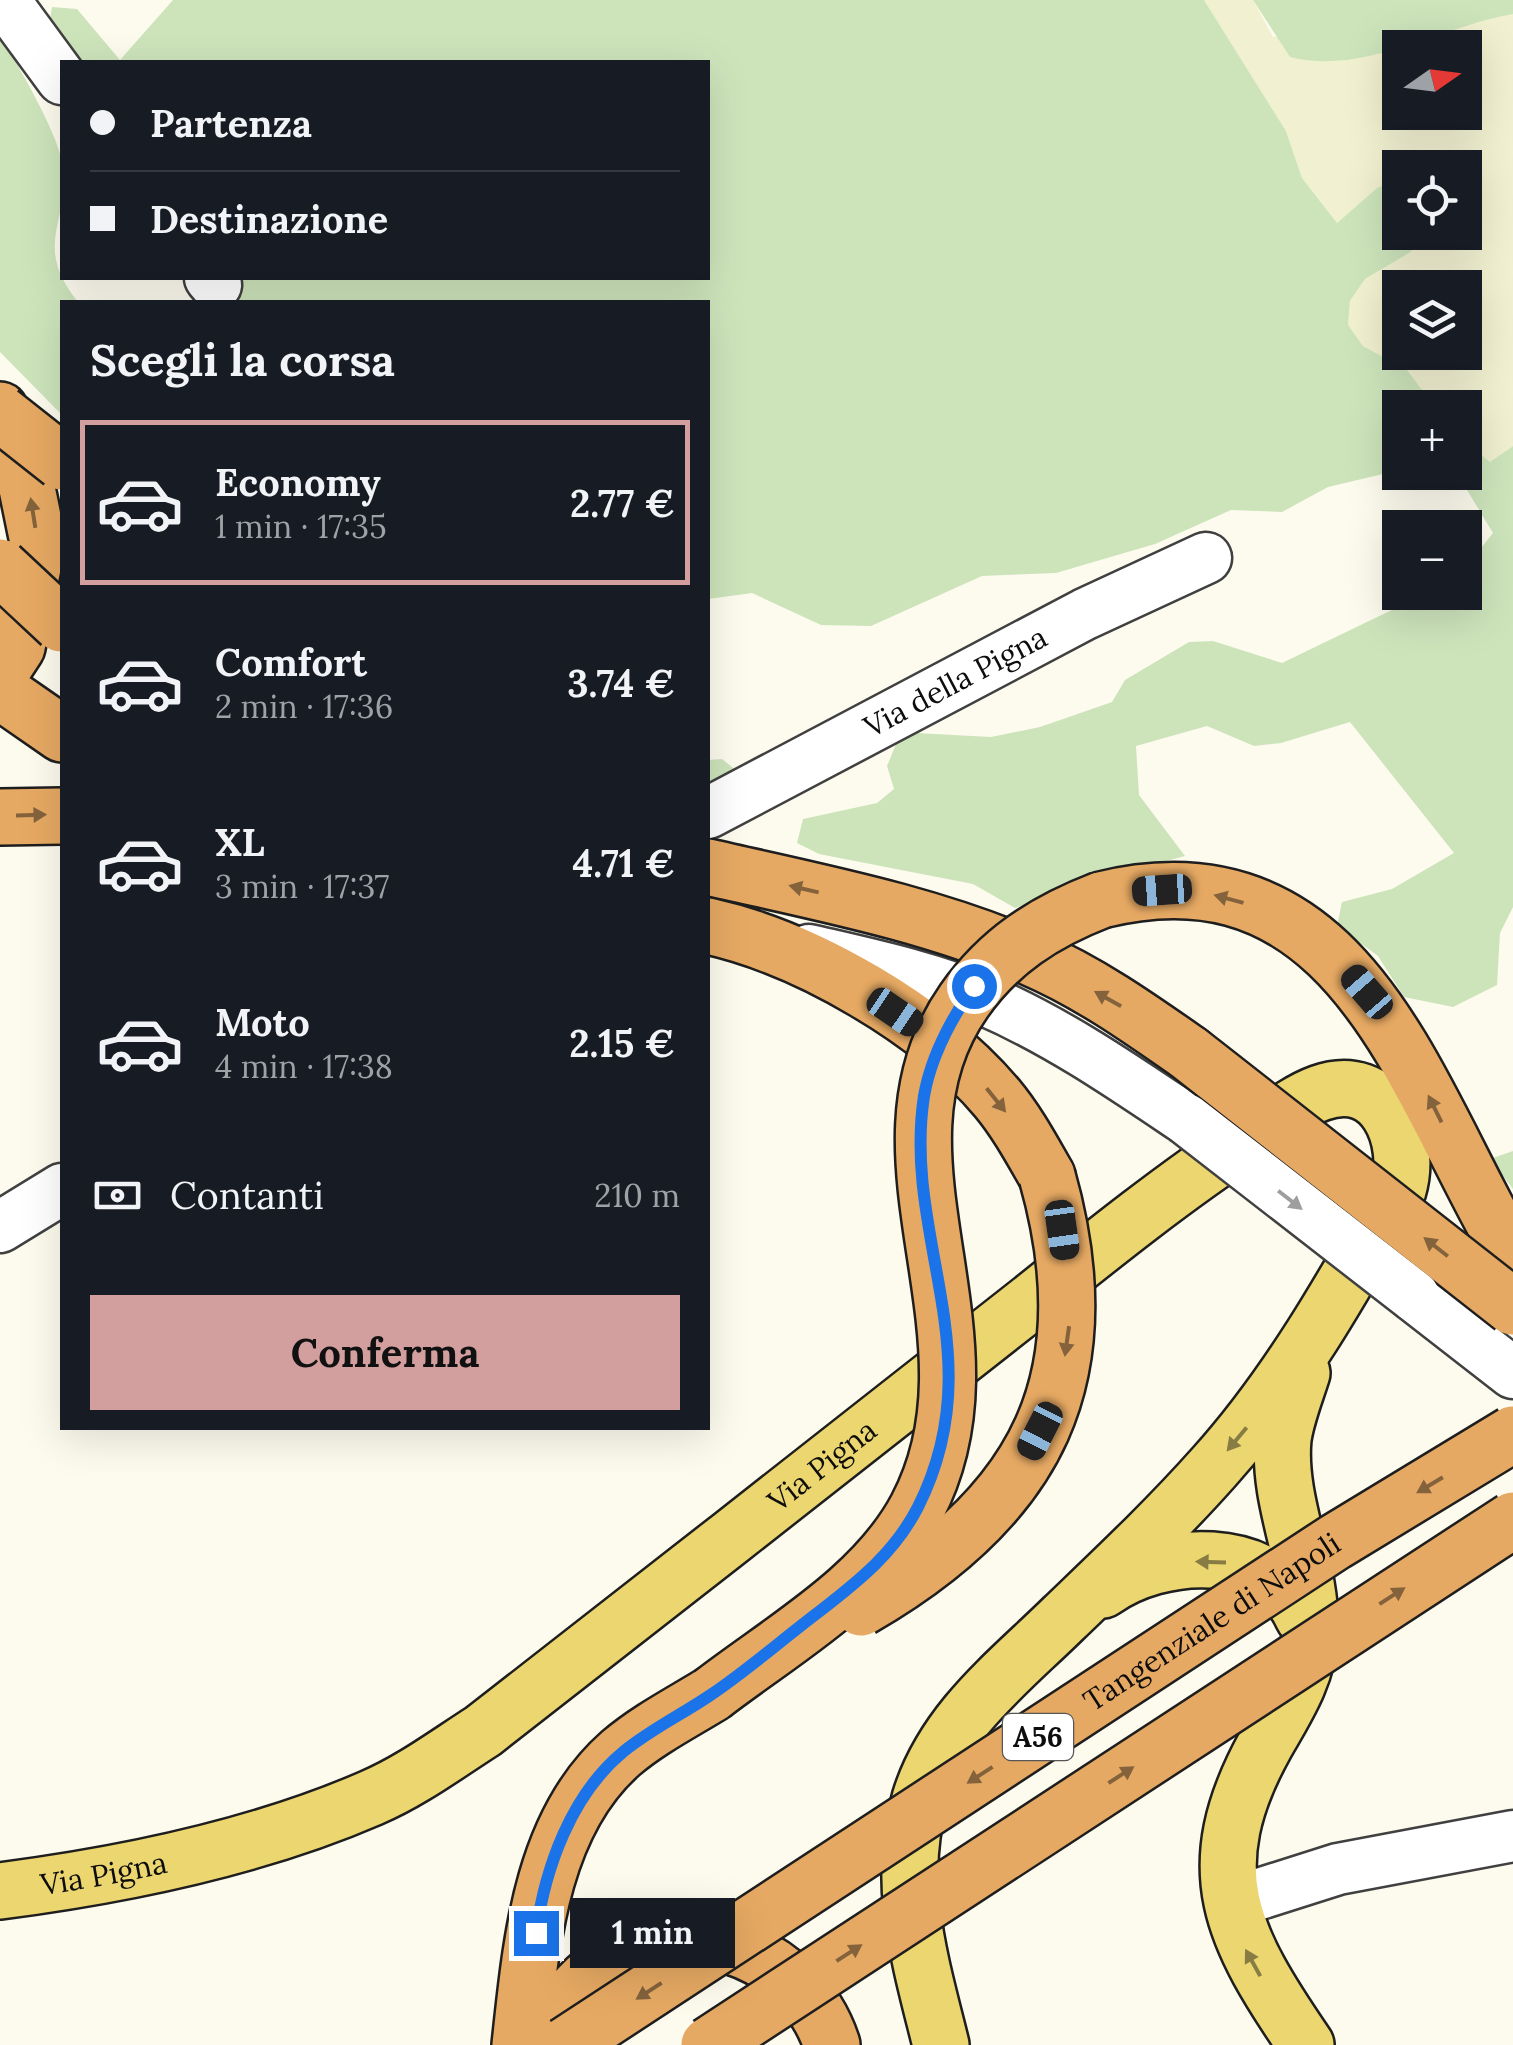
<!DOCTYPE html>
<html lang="it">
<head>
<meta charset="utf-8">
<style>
  :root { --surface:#171b24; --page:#242831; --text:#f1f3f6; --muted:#9ea1a6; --line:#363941; --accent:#d39e9e }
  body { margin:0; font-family:Lora,serif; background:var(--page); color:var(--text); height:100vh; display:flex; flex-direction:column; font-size:38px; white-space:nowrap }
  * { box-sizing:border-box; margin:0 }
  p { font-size:32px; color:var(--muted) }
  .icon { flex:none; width:55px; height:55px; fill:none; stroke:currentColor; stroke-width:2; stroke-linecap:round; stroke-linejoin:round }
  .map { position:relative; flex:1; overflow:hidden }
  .drawer { position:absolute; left:60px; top:300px; width:650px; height:1130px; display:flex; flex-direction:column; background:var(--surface); border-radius:0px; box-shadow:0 10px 40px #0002 }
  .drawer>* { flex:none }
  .guide { position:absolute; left:60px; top:60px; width:650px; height:220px; border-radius:0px; box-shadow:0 10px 40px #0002; display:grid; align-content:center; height:220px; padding:0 30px; background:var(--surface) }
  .needle { width:65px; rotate:76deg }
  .controls { position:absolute; left:1382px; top:30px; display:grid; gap:20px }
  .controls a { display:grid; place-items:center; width:100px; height:100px; border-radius:0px; background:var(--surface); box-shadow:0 10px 40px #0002; font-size:50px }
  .end { position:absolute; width:45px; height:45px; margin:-22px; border:12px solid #1a73e8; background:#fff; box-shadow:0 0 0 5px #fff }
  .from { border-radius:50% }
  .bubble { position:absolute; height:70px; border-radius:0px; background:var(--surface); box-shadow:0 10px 40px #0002; font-size:32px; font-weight:700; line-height:70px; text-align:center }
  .car { position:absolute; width:30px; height:60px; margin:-30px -15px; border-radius:12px; box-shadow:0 0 8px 2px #0007; background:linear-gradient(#222 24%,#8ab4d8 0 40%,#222 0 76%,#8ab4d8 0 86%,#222 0) }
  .guide b { display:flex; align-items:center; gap:35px; height:95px; font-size:38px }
  .guide b+b { border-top:2px solid var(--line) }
  .guide i { width:25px; height:25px; background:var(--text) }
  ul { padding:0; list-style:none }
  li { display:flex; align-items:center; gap:30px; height:165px; margin:0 20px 15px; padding:0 10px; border:5px solid transparent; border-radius:0px }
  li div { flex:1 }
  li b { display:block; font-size:38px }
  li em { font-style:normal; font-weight:700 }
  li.selected { border-color:var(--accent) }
  li>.icon { width:90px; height:90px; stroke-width:1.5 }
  h2 { padding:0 30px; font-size:45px; line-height:120px }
  .pay { display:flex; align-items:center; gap:25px; height:110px; padding:0 30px; font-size:38px }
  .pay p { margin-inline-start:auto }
  .cta { display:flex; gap:20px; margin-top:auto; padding:20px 30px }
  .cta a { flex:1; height:115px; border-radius:0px; background:var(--accent); color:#111; font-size:40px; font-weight:700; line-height:115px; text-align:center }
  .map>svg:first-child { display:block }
</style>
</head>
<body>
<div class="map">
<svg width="1513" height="2045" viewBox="0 0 1513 2045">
  <rect width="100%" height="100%" fill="#fdfbee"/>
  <path fill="#f1f0d0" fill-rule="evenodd" d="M1204,0H1253L1273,37L1513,14V446L1490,462L1465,441V408L1435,407L1407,370L1363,346L1348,326L1350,301L1365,279L1409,253L1431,233L1465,232V168H1400V177L1377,188L1337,223L1302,178L1286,131ZM1400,48H1465V112H1400ZM1400,288H1465V352H1400Z"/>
  <path fill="#cde4bb" d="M173,0H1204L1286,131L1302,178L1337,223L1377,188L1400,177V232L1431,233L1409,253L1365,279L1350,301L1348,325L1363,346L1407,370L1435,407L1400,408V470L1328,487L1282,512L1231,510L1155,544L1056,573L982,576L871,626L821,625L752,593L708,599V302H208L212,278H708V62H74L48,31L52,7L77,9L120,60Z
    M1253,0H1513V14C1441,26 1364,76 1290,57Z
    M0,36C17,63 57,132 62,162C73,221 30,242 78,302H62V415L0,352Z
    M1465,441L1490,462L1513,446V907L1500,933L1497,985L1453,1007L1404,997L1378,956L1337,926L1342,902L1392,889L1454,853L1350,722L1281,743L1254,746L1207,726L1136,746L1139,795L1185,856L1095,880L1015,908L973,884L819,854L797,843L803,819L877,803L894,789L887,766L896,744L916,733L991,737L1040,727L1112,702L1125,680L1189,642L1213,641L1282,663L1427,593L1465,592V568L1493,533L1467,490L1443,473L1465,472Z
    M722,759L742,775L708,791V760Z
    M1513,1151V1189L1490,1159Z"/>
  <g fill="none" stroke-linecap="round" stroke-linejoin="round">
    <defs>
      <g id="minor">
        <path d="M4,0L62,79"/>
        <path d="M210,278L216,285"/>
        <path id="s1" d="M708,813L1085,614L1206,558"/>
        <path d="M809,950C869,964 931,977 987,1001C1058,1032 1122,1076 1186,1119"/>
        <path d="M0,1227L62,1189"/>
        <path d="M1414,1296L1513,1373"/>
        <path d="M1231,1903L1338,1869L1513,1836"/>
      </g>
      <g id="major">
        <path d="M1302,1373C1295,1395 1286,1417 1283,1439C1277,1504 1313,1568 1310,1634C1308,1676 1285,1710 1265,1745C1196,1870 1232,1937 1306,2045"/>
        <path d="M1103,1590C1160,1549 1270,1542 1303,1617"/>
        <path id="s2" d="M0,1891C124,1875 256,1848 371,1798C411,1781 447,1754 483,1731C666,1588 850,1445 1032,1301C1103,1244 1174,1187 1250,1137C1272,1122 1295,1102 1320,1093C1384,1070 1413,1140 1398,1190C1343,1287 1288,1385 1214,1467C1167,1520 1115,1569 1064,1618C1008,1673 944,1721 920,1799C895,1882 921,1964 941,2045"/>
      </g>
      <path id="highway" d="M0,410L20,454L38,542L17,647L0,673
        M0,691L62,734
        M0,817L62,816
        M708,867C817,892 929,913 1032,958C1088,982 1139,1018 1189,1053
        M1101,900C1351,838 1415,1092 1513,1257
        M708,926C807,948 931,1020 997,1098C1017,1122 1032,1150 1047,1176
        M520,2045C531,1945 540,1824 621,1753C648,1730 681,1713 712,1694
        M539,2045C554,2018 570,1992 595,1972C678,1905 800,1947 832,2045"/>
    </defs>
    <use href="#minor" stroke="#404040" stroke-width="55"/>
    <use href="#major" stroke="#1e1e1e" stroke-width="60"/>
    <use href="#highway" stroke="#1e1e1e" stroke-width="60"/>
    <use href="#minor" stroke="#fff" stroke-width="50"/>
    <use href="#major" stroke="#ebd670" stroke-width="55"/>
    <use href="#highway" stroke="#e6a963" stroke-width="55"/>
    <defs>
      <path id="minor-bridge" d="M1186,1119L1414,1296"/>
      <g id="highway-bridge">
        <path d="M0,413L62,462"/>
        <path d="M0,567L61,624"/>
        <path d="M1189,1053L1513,1307"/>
        <path d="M861,1608C1038,1506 1104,1377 1047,1176"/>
        <path d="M712,1694C782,1640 874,1589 917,1508C1008,1335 856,1155 964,1001C999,951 1044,922 1101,900"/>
        <path id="s3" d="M566,2045L1335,1542L1513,1434"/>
        <path d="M709,2045L1513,1520"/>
      </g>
    </defs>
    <use href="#minor-bridge" stroke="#404040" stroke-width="55" stroke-linecap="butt"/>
    <use href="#highway-bridge" stroke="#1e1e1e" stroke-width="60" stroke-linecap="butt"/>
    <use href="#minor-bridge" stroke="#fff" stroke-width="50"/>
    <use href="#highway-bridge" stroke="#e6a963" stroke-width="55"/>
  </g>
  <defs><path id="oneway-solid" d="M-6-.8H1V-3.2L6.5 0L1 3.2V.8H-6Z" transform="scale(2.5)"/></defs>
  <g fill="#84633c">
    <use href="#oneway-solid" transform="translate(33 513) rotate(-99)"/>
    <use href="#oneway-solid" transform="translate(31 815) rotate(-2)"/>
    <use href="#oneway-solid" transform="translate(804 889) rotate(-167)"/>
    <use href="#oneway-solid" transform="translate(1229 899) rotate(-165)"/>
    <use href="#oneway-solid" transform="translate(1108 999) rotate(-151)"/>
    <use href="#oneway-solid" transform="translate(996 1100) rotate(51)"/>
    <use href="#oneway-solid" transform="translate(1435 1109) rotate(-116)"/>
    <use href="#oneway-solid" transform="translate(1436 1247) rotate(-142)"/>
    <use href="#oneway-solid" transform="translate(1067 1341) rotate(98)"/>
    <use href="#oneway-solid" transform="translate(1430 1485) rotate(149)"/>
    <use href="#oneway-solid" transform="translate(1392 1596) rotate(-33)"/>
    <use href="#oneway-solid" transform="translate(980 1775) rotate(147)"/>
    <use href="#oneway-solid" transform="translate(1121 1775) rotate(-33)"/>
    <use href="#oneway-solid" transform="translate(849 1953) rotate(-33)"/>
    <use href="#oneway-solid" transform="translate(649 1991) rotate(147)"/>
  </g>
  <use fill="#9e9e9e" href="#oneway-solid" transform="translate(1290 1200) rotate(38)"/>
  <g fill="#877c43">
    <use href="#oneway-solid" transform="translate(1237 1439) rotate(130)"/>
    <use href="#oneway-solid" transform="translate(1211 1562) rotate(-178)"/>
    <use href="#oneway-solid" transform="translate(1253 1963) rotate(-119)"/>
  </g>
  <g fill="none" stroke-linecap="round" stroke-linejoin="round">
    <path stroke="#1a73e8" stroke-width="12" d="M536,1933C545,1868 571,1795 623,1752C651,1729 683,1714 712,1694C749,1669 784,1638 820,1611C860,1580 895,1552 918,1507C994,1356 902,1239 924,1096C931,1056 951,1019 974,986"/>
  </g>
  <g text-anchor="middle" stroke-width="10" stroke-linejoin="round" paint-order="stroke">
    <rect fill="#fff" stroke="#565656" stroke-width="2.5" x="1003" y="1714" width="70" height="46" rx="8"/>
    <g font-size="28" font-weight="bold" fill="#0d0d0d">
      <text x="1038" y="1747">A56</text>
    </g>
    <g font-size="30" fill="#0d0d0d" stroke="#fff">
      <text dy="10" stroke="none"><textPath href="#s1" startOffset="280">Via della Pigna</textPath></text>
      <text dy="10" stroke="none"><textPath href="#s2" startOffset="945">Via Pigna</textPath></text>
      <text dy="10" stroke="none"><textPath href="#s3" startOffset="772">Tangenziale di Napoli</textPath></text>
      <text dy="10" stroke="none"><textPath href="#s2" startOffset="105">Via Pigna</textPath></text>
    </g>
  </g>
</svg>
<div class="controls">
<a><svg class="needle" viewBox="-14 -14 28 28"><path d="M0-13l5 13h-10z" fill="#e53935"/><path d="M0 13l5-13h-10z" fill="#9ea1a6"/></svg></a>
<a><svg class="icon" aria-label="locate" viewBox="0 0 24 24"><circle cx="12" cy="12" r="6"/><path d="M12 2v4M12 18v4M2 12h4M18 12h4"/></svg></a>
<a><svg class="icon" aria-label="layers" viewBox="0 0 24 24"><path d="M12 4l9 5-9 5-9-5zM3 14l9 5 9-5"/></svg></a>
<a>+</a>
<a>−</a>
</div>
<i class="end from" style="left:974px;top:986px"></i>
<i class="end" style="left:536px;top:1933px"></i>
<div class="bubble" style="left:570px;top:1898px;width:165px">1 min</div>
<i class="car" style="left:1162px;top:890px;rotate:266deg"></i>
<i class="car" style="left:1367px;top:992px;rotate:319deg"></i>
<i class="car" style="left:895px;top:1012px;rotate:124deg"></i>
<i class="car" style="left:1062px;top:1230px;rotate:172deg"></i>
<i class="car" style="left:1040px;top:1431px;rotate:207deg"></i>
<div class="guide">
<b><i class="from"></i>Partenza</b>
<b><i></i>Destinazione</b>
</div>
<section class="drawer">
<h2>Scegli la corsa</h2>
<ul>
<li class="selected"><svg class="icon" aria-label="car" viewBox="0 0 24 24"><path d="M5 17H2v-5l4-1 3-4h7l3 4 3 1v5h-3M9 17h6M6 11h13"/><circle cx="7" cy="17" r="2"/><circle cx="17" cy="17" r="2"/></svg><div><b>Economy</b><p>1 min · 17:35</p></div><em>2.77 €</em></li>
<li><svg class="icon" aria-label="car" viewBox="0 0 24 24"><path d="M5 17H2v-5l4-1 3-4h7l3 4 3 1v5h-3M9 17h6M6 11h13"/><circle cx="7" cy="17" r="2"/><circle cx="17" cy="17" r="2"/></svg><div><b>Comfort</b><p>2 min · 17:36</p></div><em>3.74 €</em></li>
<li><svg class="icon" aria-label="car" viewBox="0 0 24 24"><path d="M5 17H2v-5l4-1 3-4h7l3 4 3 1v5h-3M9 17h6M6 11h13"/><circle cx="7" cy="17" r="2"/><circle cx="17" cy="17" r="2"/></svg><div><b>XL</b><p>3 min · 17:37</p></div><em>4.71 €</em></li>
<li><svg class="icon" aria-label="car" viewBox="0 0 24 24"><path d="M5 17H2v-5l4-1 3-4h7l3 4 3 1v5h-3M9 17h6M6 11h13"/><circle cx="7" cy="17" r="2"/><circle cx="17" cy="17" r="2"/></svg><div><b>Moto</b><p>4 min · 17:38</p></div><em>2.15 €</em></li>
</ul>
<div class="pay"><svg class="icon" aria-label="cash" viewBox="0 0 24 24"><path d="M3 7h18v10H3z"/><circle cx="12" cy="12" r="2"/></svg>Contanti<p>210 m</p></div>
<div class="cta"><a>Conferma</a></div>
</section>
</div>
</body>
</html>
